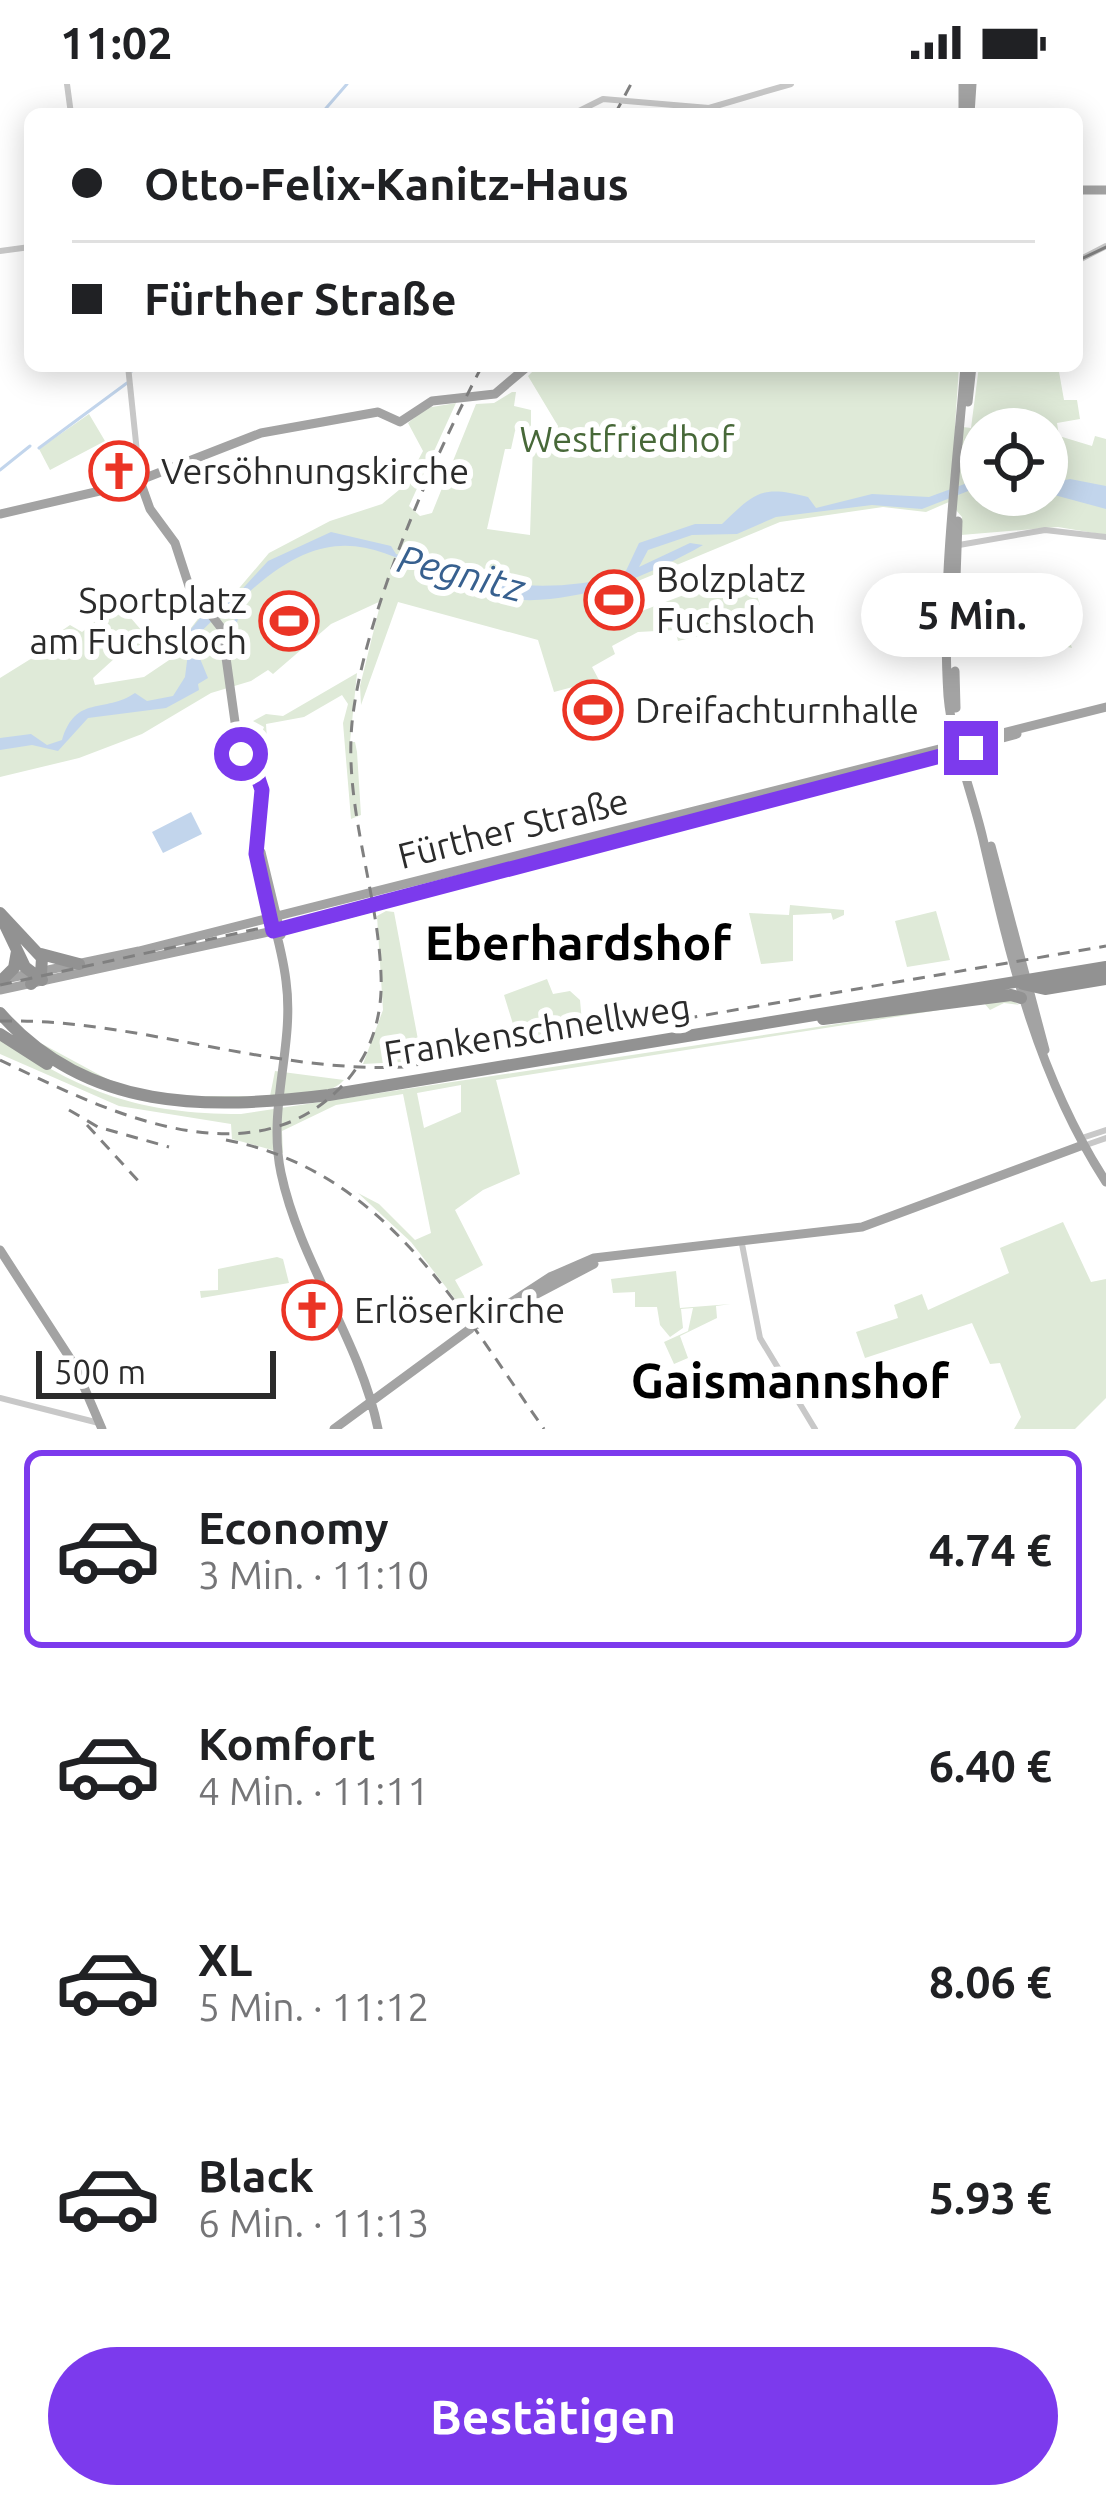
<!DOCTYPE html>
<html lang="de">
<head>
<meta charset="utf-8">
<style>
  :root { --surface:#fff; --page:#f6f6f6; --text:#202124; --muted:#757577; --line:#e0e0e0; --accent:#7c3aed }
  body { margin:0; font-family:Ubuntu,sans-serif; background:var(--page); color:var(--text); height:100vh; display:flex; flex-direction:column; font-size:45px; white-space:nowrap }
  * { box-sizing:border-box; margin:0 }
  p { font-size:39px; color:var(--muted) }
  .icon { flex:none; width:66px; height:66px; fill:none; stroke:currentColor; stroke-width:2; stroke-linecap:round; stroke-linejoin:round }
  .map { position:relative; height:1345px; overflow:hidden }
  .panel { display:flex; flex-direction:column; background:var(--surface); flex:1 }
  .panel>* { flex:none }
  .guide { position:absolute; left:24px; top:24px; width:1059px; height:264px; border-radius:18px; box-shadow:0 6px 30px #0003; display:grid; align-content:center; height:264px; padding:0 48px; background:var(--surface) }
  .controls { position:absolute; left:960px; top:324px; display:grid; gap:24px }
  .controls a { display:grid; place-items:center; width:108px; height:108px; border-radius:50%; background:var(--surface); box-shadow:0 6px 30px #0003; font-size:60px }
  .scale { position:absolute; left:36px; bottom:30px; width:240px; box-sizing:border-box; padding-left:12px; border:6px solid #2b2b2b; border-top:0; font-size:33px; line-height:42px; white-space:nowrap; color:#2b2b2b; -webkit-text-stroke:9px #fff; paint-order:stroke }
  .end { position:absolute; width:54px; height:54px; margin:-27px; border:15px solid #7c3aed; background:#fff; box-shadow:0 0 0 6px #fff }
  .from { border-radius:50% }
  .bubble { position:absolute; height:84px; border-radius:42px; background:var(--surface); box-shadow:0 6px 30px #0003; font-size:39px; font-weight:700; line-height:84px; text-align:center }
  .guide b { display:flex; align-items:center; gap:42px; height:114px; font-size:45px }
  .guide b+b { border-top:3px solid var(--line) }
  .guide i { width:30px; height:30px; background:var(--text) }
  ul { padding:21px 0 0; list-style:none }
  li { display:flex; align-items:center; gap:36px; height:198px; margin:0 24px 18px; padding:0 24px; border:6px solid transparent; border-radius:18px }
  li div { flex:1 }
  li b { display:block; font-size:45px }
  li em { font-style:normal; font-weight:700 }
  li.current { border-color:var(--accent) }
  li>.icon { width:108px; height:108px; stroke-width:1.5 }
  .primary-button { display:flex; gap:24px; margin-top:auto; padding:24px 48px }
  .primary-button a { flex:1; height:138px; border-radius:72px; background:var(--accent); color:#fff; font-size:48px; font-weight:700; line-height:138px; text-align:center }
  .status { display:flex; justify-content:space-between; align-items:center; height:84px; padding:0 60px; background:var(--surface); direction:ltr }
  .status svg { height:33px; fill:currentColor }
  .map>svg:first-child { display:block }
</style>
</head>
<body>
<div class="status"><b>11:02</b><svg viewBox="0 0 49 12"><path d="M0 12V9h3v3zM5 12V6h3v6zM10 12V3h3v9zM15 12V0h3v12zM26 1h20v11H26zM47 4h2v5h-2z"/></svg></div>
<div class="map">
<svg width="1106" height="1345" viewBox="0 0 1106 1345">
  <rect width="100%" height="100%" fill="#fff"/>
  <path fill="#dfead8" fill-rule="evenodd" d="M538,282H959L955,342L971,344L979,282H1058L1064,316H1077L1080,335L1057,339L1059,352L1092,362L1095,352L1106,355V451L1058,443L961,451L962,433L949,418L926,428L883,423L780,438L626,502L634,530L749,486L760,521L735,527L731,544L678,557L675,546L638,548L612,562L615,570L592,583L599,596L554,608L538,556L398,518L361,621L360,602L381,517L331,540L273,590L268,586L251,597L211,609L142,650L79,674L0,693V594L37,571L35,565L70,541L82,548L118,519L148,554L125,574H115L93,594L95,601L144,593L181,568V557L207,523L235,509L269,469L330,437L382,420L405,401L423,367L408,339L426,324L456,319L409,422L420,432L432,429L476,320L494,319L512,308H516L514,322L531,326V350L515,347L511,365H505L487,445L530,451L533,360L555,354L558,342L528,292ZM981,345H1047V411H981Z
    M89,330L105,357L50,386L39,365Z
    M1050,506L1071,561L1072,564L1054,560L1050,546L1031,544L1025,519L1041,516L1040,508Z
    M357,589L350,658H355L357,668L361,731L351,735L343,639L348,620L342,611L304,633L266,640L269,686L255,685L254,669L264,643L253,637L266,630L283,632Z
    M790,821L844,826V831L833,836L831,829L793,831V877L761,880L749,829L789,831Z
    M386,827L394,828L422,977L363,980L383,926L377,832Z
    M936,827L950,876L907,883L895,837Z
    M547,895L553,910L570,907L580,916L583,949L502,960L517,953L504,911Z
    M1009,914L1019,921L1004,919L990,926L984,919L496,996L520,1090L483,1106L455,1126L483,1181L455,1196L477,1235L473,1238L411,1158L358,1109L379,1120L415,1156L431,1149L403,1010L336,1021L282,1047L283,1069L232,1055L231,1040L119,1022L0,970V954C83,1009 139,1030 241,1030ZM461,1001V1028L424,1044L417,1009Z
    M24,950L107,995L137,1005L170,1012H270L275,987L344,996C327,1014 298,1011 273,1013C179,1022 100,1008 24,950Z
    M1063,1138L1091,1198L1106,1195V1314L1075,1345H1014L1021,1333L1000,1279L990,1280L972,1239L865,1274L856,1248L898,1234L894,1221L922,1210L928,1226L1009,1189L1000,1164Z
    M277,1173L283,1175L289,1199L201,1214L200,1207L218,1206V1185Z
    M676,1187L680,1224L731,1220L716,1222L717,1234L680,1252L688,1274L674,1280L664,1258L688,1247L693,1224L681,1225L683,1244L670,1253L660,1241L657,1223H635V1208L613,1209L611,1195Z"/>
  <path fill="#c2d5ec" d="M981,394V402L922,425L872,421L776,433L737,450L692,451L648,466L639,483L690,459L703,461C654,489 605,509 550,515C416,530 375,391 246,511C227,529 206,535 194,560L208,594L198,600L199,606L166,624L88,634L58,667L32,661L0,666V654L31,650L47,661L62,656C76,610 104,630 135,609L147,617L173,612L185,593L191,545L205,528L235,513L268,477L331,448L391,462L396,470C482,499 534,513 624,491L639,459L695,440H722C754,410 760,400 808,413L816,424L872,410L929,413Z
    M1070,395L1106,402V425L1047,409V400Z
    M191,728L202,750L163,769L152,748Z"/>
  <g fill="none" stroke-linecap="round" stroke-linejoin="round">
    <path stroke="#c2d5ec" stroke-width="3" d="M321,30L347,0
      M132,287L139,282
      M39,364L127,299
      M0,386L30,362
      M231,522L237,533L232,549
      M233,553L234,556
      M230,573L236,560"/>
    <path stroke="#c8c8c8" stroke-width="6" d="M67,0L71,30
      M573,30L603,15L709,24L791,0
      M0,167L30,163
      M1077,177L1106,162
      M128,282L140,397
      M959,461L1045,446L1106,453
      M1085,1053L1106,1046
      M1089,1060L1106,1054
      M742,1160L760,1254L815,1345
      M0,1314L99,1339"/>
    <path stroke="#a3a3a3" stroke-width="9" d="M963,0V30
      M970,30L972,0
      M1077,106H1106
      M965,282C956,391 941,503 948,612C952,659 972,708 983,755C1011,876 1037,991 1106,1098
      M968,318L972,282
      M140,397L150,425L175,459L189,502L222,545L241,681L260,698L263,722
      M0,430L130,400L261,349L378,328L400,338L432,317L495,310L528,282
      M955,522L958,437
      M955,587L956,624
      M263,718C248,790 278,830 286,897C295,962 267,1024 281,1089C300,1179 360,1256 378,1345
      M991,762L1045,966
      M261,768L281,851
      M5,895L139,867L1106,623
      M0,906L333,834L1017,650
      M0,1166L75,1282L102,1345
      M514,1222L594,1180
      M476,1241L550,1193L594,1174L862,1143L1083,1061
      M334,1345L470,1245"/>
    <path stroke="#929292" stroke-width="12" d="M0,829L42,874L41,890L31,900
      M5,841L25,883L42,896
      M41,870L79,880
      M3,895L14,884L17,867
      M1023,900L1045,905L1106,895
      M0,929C87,1028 208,1026 329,1011L1106,883
      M823,935L1011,911L1021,914
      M0,950L47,980"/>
    <path stroke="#808080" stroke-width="3" d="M1077,177L1106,163"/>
    <path stroke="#808080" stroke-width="3" stroke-dasharray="12 9" stroke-linecap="butt" d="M615,30L631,0
      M0,901L362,822L773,711
      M0,937C136,934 268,989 404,983L1106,862
      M0,976C96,1022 244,1099 338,1006C370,975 383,934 381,891C378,806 344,725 352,639C363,533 432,377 482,282
      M69,1026L98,1043L169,1063
      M87,1041L142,1101
      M226,1056C384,1086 459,1224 544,1345"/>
  </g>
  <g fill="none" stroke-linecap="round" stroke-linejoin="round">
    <path stroke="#7c3aed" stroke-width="15" d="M241,670L242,682L258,694L262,706L256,770L273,847L971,664"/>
  </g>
  <defs>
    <symbol id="church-ring" viewBox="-11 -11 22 22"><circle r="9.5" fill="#fff" stroke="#eb3425" stroke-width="1.5"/><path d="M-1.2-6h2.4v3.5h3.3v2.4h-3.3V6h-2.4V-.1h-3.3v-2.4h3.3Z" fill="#eb3425"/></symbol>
    <symbol id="stadium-ring" viewBox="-11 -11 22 22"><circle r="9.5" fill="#fff" stroke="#eb3425" stroke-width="1.5"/><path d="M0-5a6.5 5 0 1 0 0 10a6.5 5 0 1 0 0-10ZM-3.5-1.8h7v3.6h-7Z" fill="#eb3425"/></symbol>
  </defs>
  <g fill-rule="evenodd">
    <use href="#church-ring" x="86" y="354" width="66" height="66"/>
    <use href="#stadium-ring" x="581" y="483" width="66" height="66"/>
    <use href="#stadium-ring" x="256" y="504" width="66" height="66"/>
    <use href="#stadium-ring" x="560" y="593" width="66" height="66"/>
    <use href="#church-ring" x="279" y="1193" width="66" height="66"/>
  </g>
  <g text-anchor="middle" stroke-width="12" stroke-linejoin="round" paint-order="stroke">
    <g font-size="36" fill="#476838" stroke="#fff">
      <text x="627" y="368">Westfriedhof</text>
    </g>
    <g font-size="36" fill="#2b2b2b" stroke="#fff" text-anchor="start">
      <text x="161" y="400">Versöhnungskirche</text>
      <text x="656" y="508">Bolzplatz<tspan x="656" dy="41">Fuchsloch</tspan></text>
      <text x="247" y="529" text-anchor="end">Sportplatz<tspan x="247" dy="41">am Fuchsloch</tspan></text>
      <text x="635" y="639">Dreifachturnhalle</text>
      <text x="354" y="1239">Erlöserkirche</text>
    </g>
    <g font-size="36" fill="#2b2b2b" stroke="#fff">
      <text transform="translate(513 744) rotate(-14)" y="13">Fürther Straße</text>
      <text transform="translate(537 946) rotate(-9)" y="13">Frankenschnellweg</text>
    </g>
    <g font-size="39" font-style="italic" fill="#37608f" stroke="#fff">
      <text transform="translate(461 489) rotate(14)" y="14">Pegnitz</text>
    </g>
    <g font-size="48" font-weight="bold" fill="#000" stroke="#fff">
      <text x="578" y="876">Eberhardshof</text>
      <text x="790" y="1314">Gaismannshof</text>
    </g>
  </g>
</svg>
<div class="controls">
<a><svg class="icon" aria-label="locate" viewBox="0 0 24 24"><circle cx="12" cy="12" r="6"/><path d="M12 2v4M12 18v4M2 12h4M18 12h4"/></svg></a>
</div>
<div class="scale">500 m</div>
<i class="end from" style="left:241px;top:670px"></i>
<i class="end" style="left:971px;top:664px"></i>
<div class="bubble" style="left:861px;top:489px;width:222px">5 Min.</div>
<div class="guide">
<b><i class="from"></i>Otto-Felix-Kanitz-Haus</b>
<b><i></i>Fürther Straße</b>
</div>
</div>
<section class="panel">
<ul>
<li class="current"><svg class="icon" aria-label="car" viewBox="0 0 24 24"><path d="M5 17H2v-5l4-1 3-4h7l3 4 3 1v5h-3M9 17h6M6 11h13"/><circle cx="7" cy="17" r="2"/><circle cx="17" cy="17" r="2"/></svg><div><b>Economy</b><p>3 Min. · 11:10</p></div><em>4.74 €</em></li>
<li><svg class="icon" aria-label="car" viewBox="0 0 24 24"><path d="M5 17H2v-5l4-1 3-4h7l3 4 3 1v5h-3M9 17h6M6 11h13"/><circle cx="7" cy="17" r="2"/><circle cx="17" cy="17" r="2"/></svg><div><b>Komfort</b><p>4 Min. · 11:11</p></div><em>6.40 €</em></li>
<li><svg class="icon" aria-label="car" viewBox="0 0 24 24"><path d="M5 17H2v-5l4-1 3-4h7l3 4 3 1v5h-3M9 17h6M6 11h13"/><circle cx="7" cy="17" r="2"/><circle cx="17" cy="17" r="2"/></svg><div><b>XL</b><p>5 Min. · 11:12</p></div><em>8.06 €</em></li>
<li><svg class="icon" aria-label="car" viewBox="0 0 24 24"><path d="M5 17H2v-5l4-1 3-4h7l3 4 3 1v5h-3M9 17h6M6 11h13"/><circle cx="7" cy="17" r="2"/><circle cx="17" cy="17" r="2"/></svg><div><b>Black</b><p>6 Min. · 11:13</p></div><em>5.93 €</em></li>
</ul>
<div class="primary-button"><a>Bestätigen</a></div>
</section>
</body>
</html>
